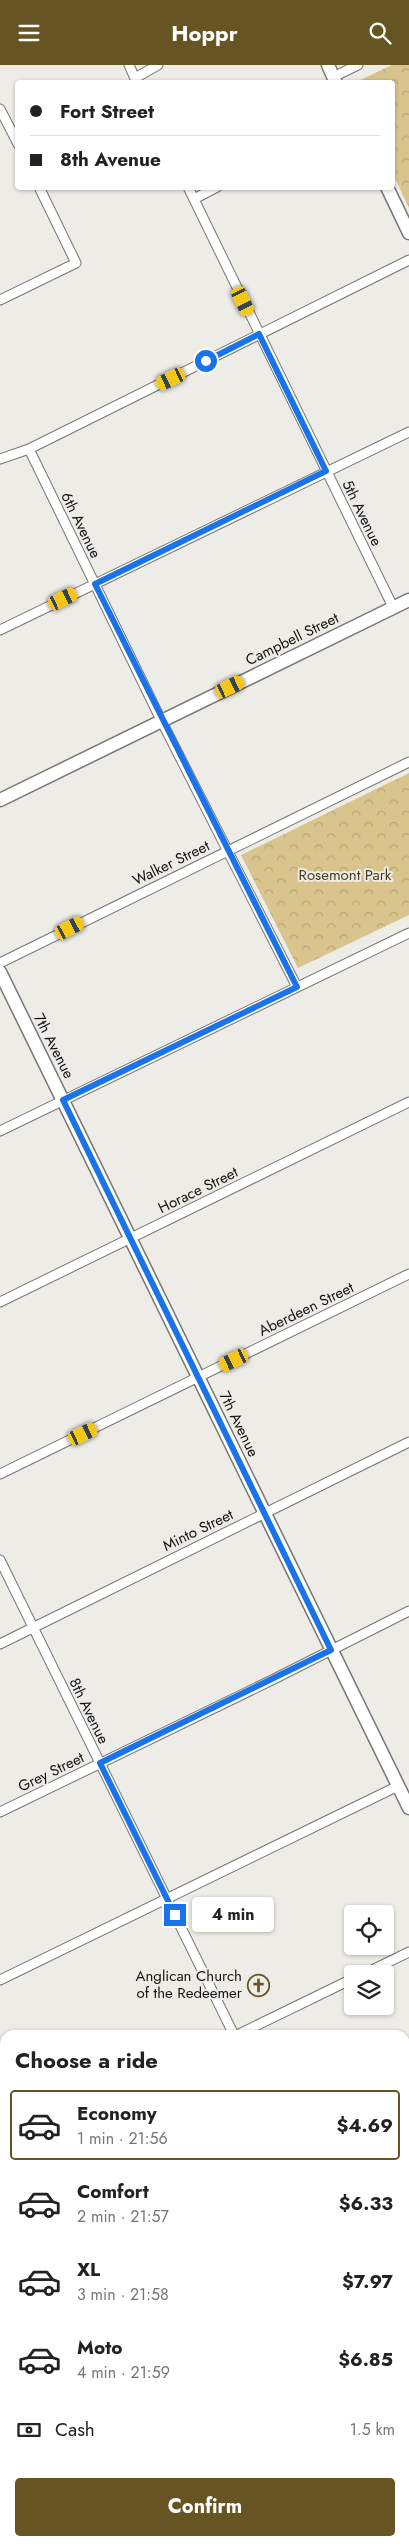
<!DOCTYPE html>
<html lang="en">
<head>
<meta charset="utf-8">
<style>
  :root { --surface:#fff; --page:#f6f6f6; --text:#222; --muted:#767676; --line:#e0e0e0; --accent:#665523 }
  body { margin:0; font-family:Jost,sans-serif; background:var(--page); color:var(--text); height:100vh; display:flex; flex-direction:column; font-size:19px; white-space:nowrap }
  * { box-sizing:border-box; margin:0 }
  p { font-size:16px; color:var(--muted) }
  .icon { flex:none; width:28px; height:28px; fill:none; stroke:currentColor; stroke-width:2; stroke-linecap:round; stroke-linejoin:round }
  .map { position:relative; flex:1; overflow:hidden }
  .sheet { position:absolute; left:0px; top:1965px; width:410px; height:516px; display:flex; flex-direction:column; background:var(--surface); border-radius:15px 15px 0 0; box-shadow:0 1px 4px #0004 }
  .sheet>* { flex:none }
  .guide { position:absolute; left:15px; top:15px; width:380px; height:110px; border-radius:5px; box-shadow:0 1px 4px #0004; display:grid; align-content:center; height:110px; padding:0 15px; background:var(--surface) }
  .tools { position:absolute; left:344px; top:1840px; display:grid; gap:10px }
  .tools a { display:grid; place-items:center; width:50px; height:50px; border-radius:5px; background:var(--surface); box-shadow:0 1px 4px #0004; font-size:25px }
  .end { position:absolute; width:22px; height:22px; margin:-11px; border:6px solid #1a73e8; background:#fff; box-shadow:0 0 0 2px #fff }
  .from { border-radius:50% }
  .bubble { position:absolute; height:35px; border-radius:5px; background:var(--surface); box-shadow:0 1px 4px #0004; font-size:16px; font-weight:700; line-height:35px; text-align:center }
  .car { position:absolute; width:15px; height:30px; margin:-15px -8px; border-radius:6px; box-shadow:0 0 4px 1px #0007; background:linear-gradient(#f5c518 24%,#345 0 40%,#f5c518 0 76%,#345 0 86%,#f5c518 0) }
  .guide b { display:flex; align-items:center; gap:18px; height:48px; font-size:19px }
  .guide b+b { border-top:1px solid var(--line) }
  .guide i { width:12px; height:12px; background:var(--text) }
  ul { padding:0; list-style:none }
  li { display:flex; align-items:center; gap:15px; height:70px; margin:0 10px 8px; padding:0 5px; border:2px solid transparent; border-radius:5px }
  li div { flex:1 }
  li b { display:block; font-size:19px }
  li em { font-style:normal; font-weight:700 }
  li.selected { border-color:var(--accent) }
  li>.icon { width:45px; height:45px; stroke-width:1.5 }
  h2 { padding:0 15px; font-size:22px; line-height:60px }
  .pay { display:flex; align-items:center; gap:12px; height:55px; padding:0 15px; font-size:19px }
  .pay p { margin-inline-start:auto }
  .button { display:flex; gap:10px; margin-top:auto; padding:10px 15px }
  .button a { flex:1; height:58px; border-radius:5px; background:var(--accent); color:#fff; font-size:20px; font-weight:700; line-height:58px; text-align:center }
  header { display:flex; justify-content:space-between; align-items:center; height:65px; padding:0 15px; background:var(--accent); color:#fff; font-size:22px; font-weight:700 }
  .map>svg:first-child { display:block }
</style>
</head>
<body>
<header><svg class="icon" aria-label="menu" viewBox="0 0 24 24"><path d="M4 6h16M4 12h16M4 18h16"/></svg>Hoppr<svg class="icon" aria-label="search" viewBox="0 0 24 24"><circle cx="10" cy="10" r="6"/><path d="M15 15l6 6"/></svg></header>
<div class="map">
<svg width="409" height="2481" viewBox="0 0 409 2481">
  <defs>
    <pattern id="park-crowns" width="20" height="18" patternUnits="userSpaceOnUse" patternTransform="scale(1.25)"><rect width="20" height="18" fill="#d8c48c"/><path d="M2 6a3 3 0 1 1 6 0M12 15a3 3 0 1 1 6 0" fill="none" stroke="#b8a778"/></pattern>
  </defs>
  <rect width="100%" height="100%" fill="#edece7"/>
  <path fill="#e4e0d4" d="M0,2172L5,2182V2234L0,2236Z"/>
  <path fill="url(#park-crowns)" d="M392,0H409V143L393,109L392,18L356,17Z
    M409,708V850L298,903L241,790Z
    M0,2384L5,2394V2476H152L154,2481H0Z"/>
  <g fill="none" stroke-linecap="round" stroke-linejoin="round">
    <defs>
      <path id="street" d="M129,0L137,18
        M333,12L358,0
        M135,13L158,0
        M0,44L18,79
        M188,122L393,542
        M194,134L217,122
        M0,235L76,198L39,122
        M29,384L161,655L297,922
        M0,394L29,384L409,195
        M0,565L409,367
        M0,898L409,697
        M0,1066L409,868
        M0,1237L409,1037
        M0,1409L409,1209
        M0,1495L234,1970
        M0,1579L409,1377
        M0,1747L272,1615L409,1546
        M364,1909L409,1887
        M0,1915L398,1721
        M237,1970L352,1914
        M405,2057L409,2056
        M0,2084L5,2082
        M405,2227L409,2225
        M405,2327L409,2335
        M405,2397L409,2395
        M230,2481L240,2476"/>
      <path id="secondary" d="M328,0L336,18
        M387,122L409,168
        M0,735L409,535
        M0,907L409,1743
        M0,2119L5,2129
        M0,2258L5,2255
        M175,2476L177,2481"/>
    </defs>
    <use href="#street" stroke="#787672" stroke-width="11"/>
    <use href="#secondary" stroke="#787672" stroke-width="15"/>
    <use href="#street" stroke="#fff" stroke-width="9"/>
    <use href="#secondary" stroke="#fff" stroke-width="12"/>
  </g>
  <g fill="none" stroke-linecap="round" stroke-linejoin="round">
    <path stroke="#1a73e8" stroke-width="6" d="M175,1850L100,1698L331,1585L63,1035L297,922L95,519L326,406L259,269L206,296"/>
  </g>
  <defs>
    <symbol id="church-ring" viewBox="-11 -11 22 22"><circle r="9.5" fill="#edece7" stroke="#665523" stroke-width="1.5"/><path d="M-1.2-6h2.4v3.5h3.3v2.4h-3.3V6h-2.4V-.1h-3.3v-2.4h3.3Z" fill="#665523"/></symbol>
  </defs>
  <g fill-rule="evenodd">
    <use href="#church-ring" x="246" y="1908" width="25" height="25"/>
  </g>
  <g text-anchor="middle" stroke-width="4" stroke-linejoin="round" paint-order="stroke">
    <g font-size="15" fill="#131211" stroke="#edece7">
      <text transform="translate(362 448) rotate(64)" y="5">5th Avenue</text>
      <text transform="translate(81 460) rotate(64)" y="5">6th Avenue</text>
      <text transform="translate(292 574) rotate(-26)" y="5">Campbell Street</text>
      <text transform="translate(171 798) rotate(-26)" y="5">Walker Street</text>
      <text transform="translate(54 981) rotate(63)" y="5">7th Avenue</text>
      <text transform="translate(198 1125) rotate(-26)" y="5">Horace Street</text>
      <text transform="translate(306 1244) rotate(-26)" y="5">Aberdeen Street</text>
      <text transform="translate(239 1359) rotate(64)" y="5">7th Avenue</text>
      <text transform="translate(198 1465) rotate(-26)" y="5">Minto Street</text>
      <text transform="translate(89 1646) rotate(64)" y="5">8th Avenue</text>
      <text transform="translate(51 1707) rotate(-26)" y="5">Grey Street</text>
    </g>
    <g font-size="15" fill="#493d1c" stroke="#edece7">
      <text x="345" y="815">Rosemont Park</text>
    </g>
    <g font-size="15" fill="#131211" stroke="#edece7" text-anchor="end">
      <text x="242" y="1916">Anglican Church<tspan x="242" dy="17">of the Redeemer</tspan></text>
    </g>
  </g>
</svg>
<div class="tools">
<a><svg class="icon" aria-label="locate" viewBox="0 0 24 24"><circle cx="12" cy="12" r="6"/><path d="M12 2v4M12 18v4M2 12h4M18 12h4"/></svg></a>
<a><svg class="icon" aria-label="layers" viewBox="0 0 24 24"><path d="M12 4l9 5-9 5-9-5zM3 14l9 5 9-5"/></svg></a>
</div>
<i class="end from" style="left:206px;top:296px"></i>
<i class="end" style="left:175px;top:1850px"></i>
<div class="bubble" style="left:192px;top:1832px;width:82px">4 min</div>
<i class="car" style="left:243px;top:236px;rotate:154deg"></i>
<i class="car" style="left:171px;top:314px;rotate:244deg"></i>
<i class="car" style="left:63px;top:534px;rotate:64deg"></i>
<i class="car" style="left:230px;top:622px;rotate:64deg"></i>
<i class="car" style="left:70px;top:863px;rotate:63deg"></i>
<i class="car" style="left:234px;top:1295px;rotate:244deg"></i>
<i class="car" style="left:83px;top:1369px;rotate:64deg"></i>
<div class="guide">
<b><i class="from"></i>Fort Street</b>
<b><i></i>8th Avenue</b>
</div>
<section class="sheet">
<h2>Choose a ride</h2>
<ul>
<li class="selected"><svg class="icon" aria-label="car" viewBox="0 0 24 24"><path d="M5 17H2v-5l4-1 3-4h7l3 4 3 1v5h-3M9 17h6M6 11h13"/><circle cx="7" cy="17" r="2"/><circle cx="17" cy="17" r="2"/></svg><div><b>Economy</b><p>1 min · 21:56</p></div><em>$4.69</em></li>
<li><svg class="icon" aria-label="car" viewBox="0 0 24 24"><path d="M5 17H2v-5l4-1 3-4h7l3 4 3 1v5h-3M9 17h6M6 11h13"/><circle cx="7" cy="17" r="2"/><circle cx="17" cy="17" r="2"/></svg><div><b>Comfort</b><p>2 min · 21:57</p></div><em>$6.33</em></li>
<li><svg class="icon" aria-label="car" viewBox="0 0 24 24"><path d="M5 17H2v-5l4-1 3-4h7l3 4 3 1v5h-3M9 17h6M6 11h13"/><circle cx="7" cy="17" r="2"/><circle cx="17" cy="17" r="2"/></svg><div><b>XL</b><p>3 min · 21:58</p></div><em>$7.97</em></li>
<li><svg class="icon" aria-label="car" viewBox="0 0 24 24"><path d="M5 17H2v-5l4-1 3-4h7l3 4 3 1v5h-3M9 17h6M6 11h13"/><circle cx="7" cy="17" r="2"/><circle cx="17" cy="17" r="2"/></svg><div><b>Moto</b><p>4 min · 21:59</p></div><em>$6.85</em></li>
</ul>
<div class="pay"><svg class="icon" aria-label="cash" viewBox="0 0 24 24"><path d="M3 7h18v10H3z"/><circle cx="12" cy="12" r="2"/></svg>Cash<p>1.5 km</p></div>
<div class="button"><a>Confirm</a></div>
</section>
</div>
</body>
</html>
